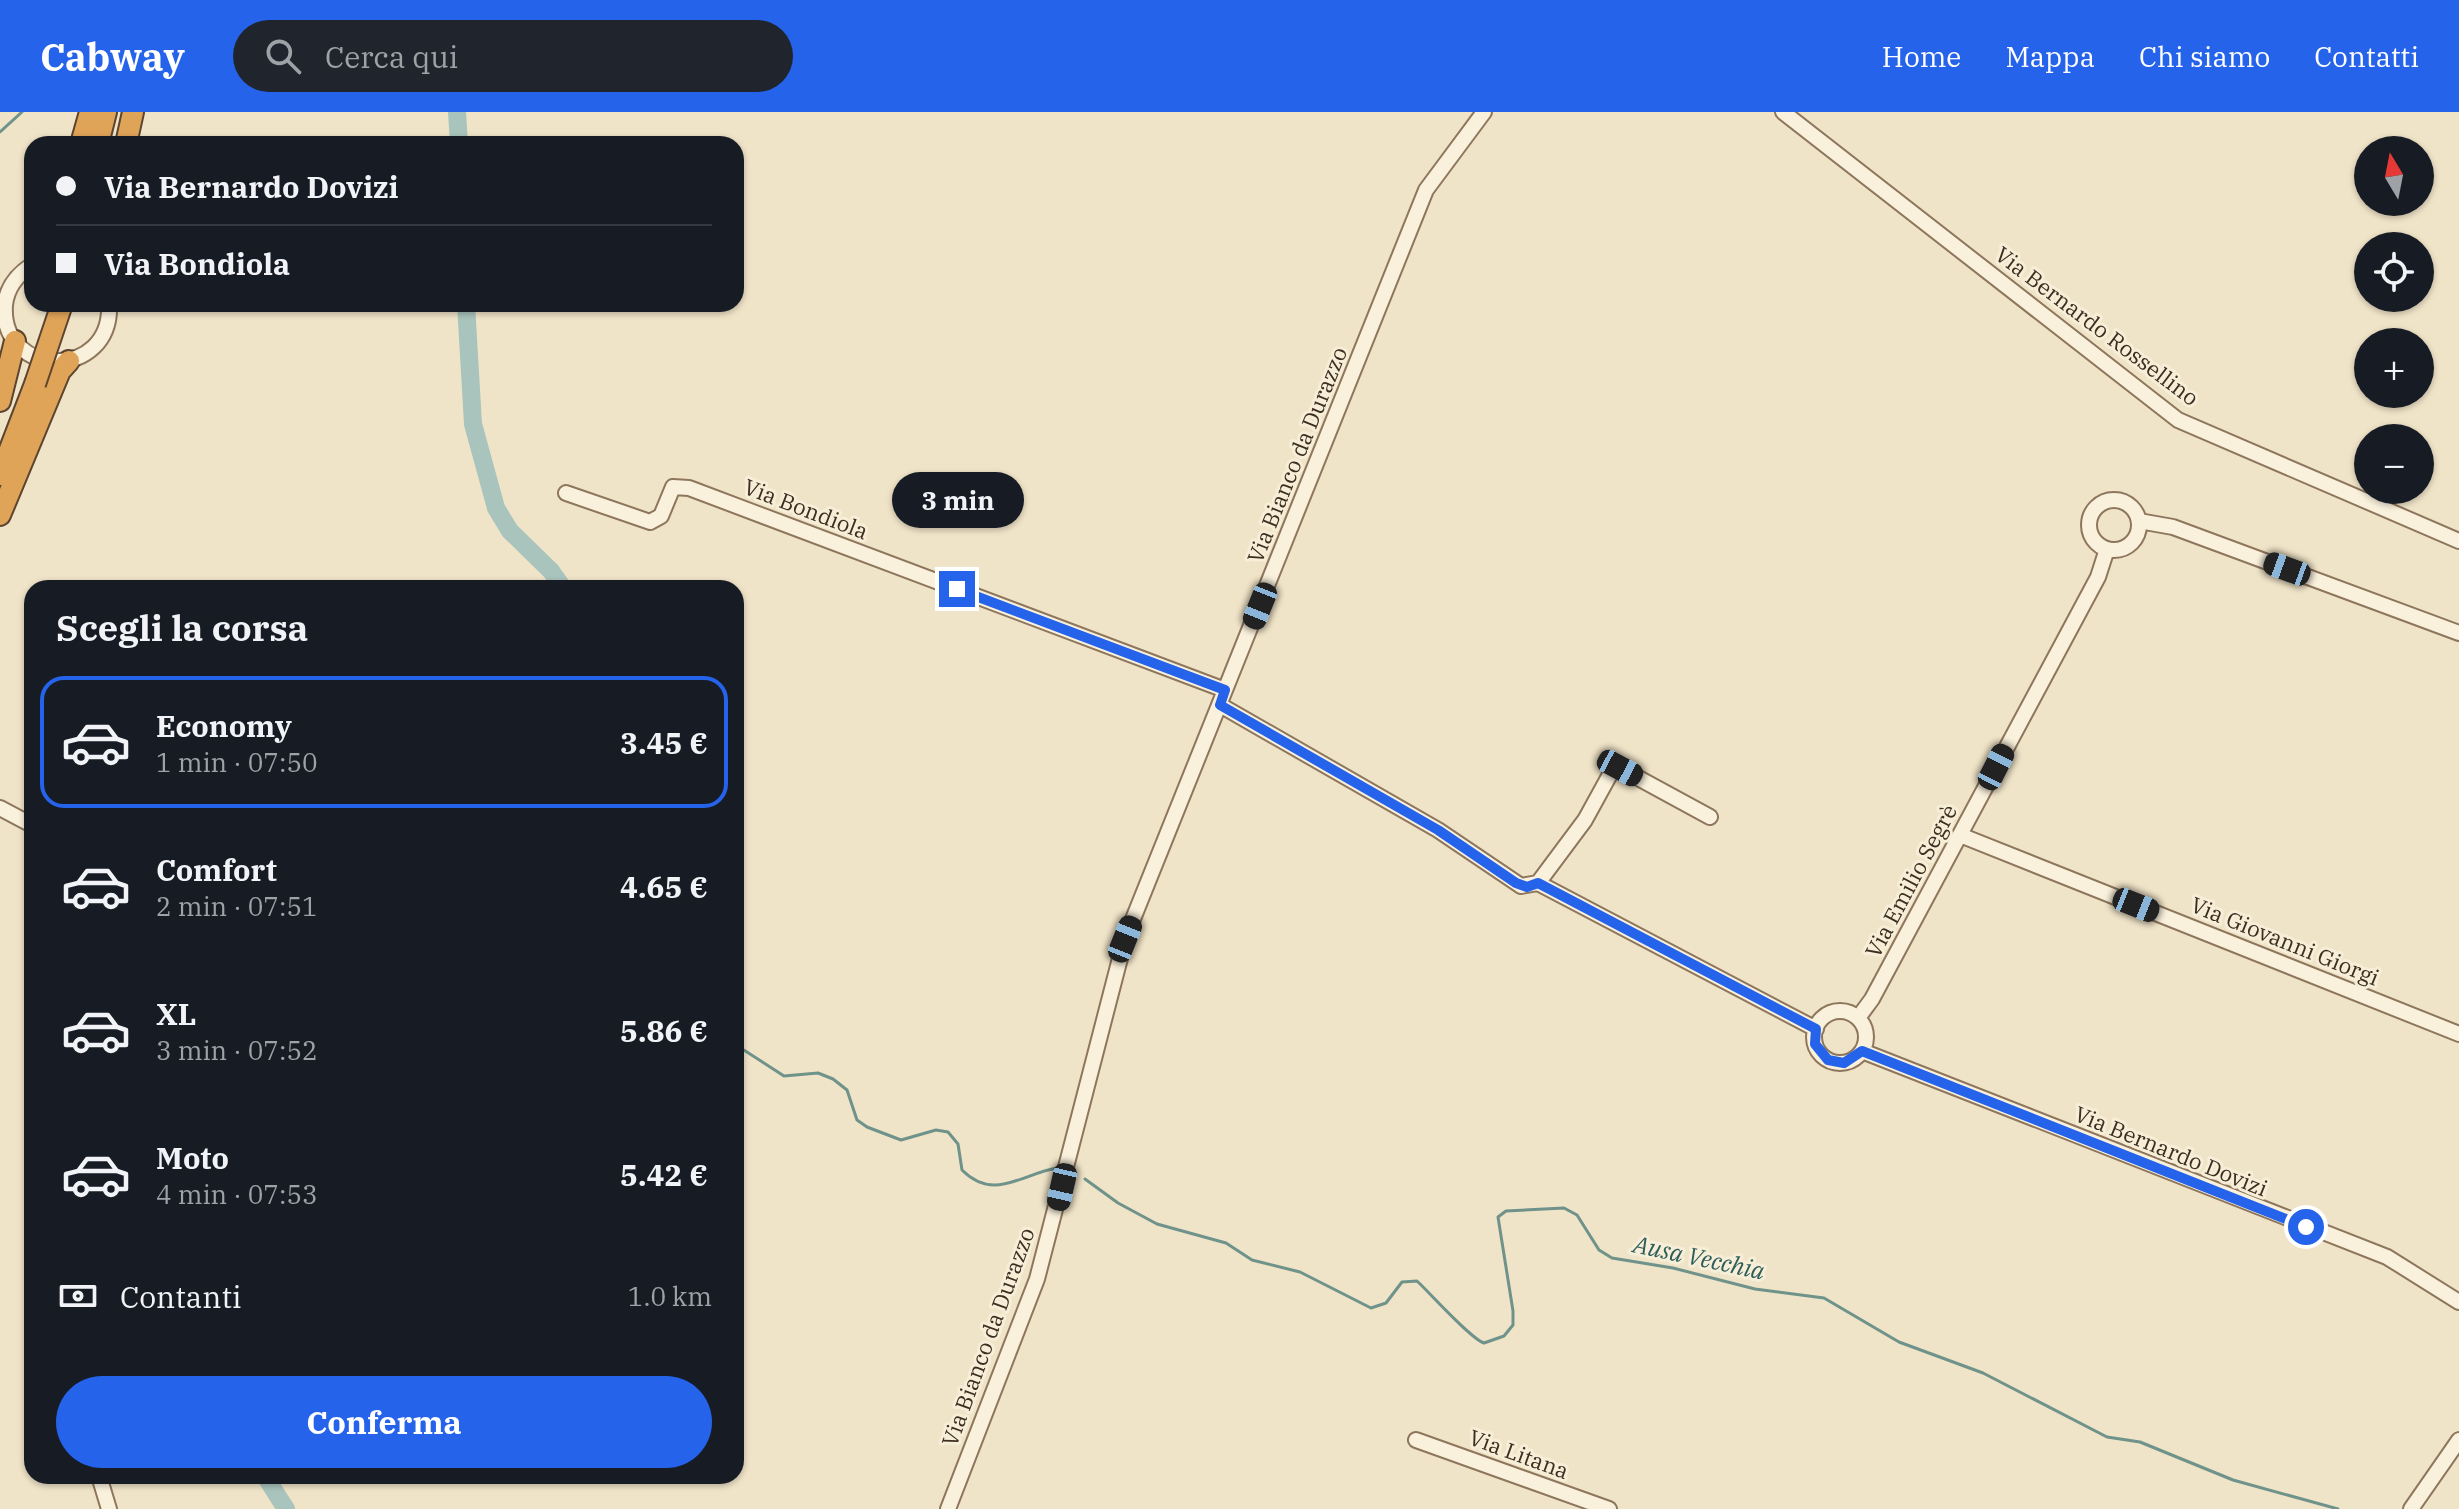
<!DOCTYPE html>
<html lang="it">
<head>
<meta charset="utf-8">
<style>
  :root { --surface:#171b24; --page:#20242c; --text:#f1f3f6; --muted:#9ea1a6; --line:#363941; --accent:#2563eb }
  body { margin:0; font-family:"IBM Plex Serif",serif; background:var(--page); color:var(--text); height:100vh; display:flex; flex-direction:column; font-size:30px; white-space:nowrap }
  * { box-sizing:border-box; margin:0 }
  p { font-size:26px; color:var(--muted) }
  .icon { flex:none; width:44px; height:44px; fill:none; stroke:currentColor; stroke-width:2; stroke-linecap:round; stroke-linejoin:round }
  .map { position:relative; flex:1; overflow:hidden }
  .sheet { position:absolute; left:24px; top:468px; width:720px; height:904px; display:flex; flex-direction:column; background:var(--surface); border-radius:24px; box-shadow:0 2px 6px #0004 }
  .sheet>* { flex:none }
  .top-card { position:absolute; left:24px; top:24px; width:720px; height:176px; border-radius:24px; box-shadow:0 2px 6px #0004; display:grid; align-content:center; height:176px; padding:0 32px; background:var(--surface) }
  .needle { width:52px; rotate:350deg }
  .controls { position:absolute; left:2354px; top:24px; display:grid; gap:16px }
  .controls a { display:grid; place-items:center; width:80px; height:80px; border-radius:50%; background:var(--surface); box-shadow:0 2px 6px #0004; font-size:40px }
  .end { position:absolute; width:36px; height:36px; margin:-18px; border:10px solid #2563eb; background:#fff; box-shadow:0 0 0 4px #fff }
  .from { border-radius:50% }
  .bubble { position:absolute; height:56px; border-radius:28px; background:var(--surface); box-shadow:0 2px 6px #0004; font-size:26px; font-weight:800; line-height:56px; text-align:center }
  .car { position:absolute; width:24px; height:48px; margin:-24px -12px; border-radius:10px; box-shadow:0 0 6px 2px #0007; background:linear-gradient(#222 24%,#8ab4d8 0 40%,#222 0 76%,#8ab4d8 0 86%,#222 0) }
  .top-card b { display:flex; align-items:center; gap:28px; height:76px; font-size:30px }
  .top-card b+b { border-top:2px solid var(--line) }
  .top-card i { width:20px; height:20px; background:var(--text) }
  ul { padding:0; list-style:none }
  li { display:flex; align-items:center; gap:24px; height:132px; margin:0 16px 12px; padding:0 16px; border:4px solid transparent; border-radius:24px }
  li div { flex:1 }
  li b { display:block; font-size:30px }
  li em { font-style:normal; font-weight:800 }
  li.current { border-color:var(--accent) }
  li>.icon { width:72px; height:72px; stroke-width:1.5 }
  h2 { padding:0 32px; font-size:36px; line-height:96px }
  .pay { display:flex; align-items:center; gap:20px; height:88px; padding:0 32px; font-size:30px }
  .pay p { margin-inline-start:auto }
  .cta { display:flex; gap:16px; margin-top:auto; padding:16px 32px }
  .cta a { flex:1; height:92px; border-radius:48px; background:var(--accent); color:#fff; font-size:32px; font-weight:800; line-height:92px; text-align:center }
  header { display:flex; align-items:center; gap:48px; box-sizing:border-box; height:112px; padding:0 40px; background:var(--accent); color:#fff }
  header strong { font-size:38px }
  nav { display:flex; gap:44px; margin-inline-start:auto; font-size:28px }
  .search { width:560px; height:72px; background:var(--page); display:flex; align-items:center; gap:20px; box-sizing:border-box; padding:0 28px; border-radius:44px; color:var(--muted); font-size:30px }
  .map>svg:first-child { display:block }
</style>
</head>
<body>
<header>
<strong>Cabway</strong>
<div class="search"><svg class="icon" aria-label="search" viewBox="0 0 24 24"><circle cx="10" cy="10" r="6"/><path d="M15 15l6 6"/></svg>Cerca qui</div>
<nav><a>Home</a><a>Mappa</a><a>Chi siamo</a><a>Contatti</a></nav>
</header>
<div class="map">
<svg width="2459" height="1397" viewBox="0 0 2459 1397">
  <rect width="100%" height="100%" fill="#f0e4c8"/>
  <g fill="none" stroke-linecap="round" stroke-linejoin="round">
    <path stroke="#6f938a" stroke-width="3" d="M0,20L22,0
      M736,933L784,964L818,961L833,967L847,978L857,1008L867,1015L901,1028L936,1018L948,1020L958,1032L962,1058C994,1090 1021,1062 1057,1056
      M1085,1067L1118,1091L1157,1112L1226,1131L1252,1148L1300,1160L1371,1196L1386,1191L1402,1170L1417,1169C1432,1183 1470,1226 1484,1231L1504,1224L1513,1213V1199L1498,1105L1506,1099L1564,1096L1577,1103L1599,1138L1612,1146L1673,1156L1755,1177L1824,1186L1899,1230L1983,1261L2107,1325L2140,1330L2233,1368L2338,1397"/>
    <path stroke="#a9c4bc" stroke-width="18" d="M457,0L459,32
      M466,192L473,312L496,396L510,419L551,459L563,476
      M265,1364L286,1397"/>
    <defs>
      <path id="minor" d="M1783,0L2178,308L2459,429
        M32,153C18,162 7,175 5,193C0,267 113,269 109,192
        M566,381L650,410L661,404L673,375L689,376L1225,578
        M2089 413a25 25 0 1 1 50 0a25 25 0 1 1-50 0Z
        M2139,409L2173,415L2459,521
        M1220,593L1438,718L1521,774L1538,771L1585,708L1613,657L1620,656L1710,705
        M0,696L32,713
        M1960,723L2459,922
        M1538,771L1816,917
        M1814 925a26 26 0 1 1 52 0a26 26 0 1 1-52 0Z
        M1858,906L1872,887L2098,465L2107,437
        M1862,939L2387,1145L2459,1190
        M1416,1328L1609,1397
        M99,1364L109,1397
        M948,1397L1037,1167L1125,827L1426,78L1484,0
        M2411,1397L2459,1328"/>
      <path id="highway" d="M81,32L90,0
        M98,32L106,0
        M126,32L133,0
        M0,289L15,229
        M0,363L35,272
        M0,403L60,259L69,249"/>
    </defs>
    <use href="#minor" stroke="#8d765c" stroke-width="18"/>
    <use href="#highway" stroke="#5b4430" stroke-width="24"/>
    <use href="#minor" stroke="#faf1dc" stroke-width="14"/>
    <use href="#highway" stroke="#e0a458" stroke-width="20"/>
    <defs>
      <path id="highway-bridge" d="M35,272L62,192"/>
    </defs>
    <use href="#highway-bridge" stroke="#5b4430" stroke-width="24" stroke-linecap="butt"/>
    <use href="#highway-bridge" stroke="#e0a458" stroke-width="20"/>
  </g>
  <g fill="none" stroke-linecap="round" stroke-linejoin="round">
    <path stroke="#2563eb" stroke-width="10" d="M957,477L1225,578L1220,593L1438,718L1516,771L1527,775L1538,771L1816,917L1815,932L1828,948L1844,951L1862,939L2306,1115"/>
  </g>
  <g text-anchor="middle" stroke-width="6" stroke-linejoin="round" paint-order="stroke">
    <g font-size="22" fill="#3d2e20" stroke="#f7eed8">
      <text transform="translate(2097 214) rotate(37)" y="8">Via Bernardo Rossellino</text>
      <text transform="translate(1297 343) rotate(-68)" y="8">Via Bianco da Durazzo</text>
      <text transform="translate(806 397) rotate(21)" y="8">Via Bondiola</text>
      <text transform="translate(1911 769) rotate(-62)" y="8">Via Emilio Segrè</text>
      <text transform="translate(2285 829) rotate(22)" y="8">Via Giovanni Giorgi</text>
      <text transform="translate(2171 1039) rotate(22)" y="8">Via Bernardo Dovizi</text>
      <text transform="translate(988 1225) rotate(-70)" y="8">Via Bianco da Durazzo</text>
      <text transform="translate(1519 1342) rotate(20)" y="8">Via Litana</text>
    </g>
    <g font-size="24" font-style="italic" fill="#2f5d5a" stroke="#f7eed8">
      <text transform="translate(1699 1146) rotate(12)" y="8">Ausa Vecchia</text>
    </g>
  </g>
</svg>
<div class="controls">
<a><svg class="needle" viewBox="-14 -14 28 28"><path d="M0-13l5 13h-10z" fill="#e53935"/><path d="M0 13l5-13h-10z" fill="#9ea1a6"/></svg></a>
<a><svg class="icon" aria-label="locate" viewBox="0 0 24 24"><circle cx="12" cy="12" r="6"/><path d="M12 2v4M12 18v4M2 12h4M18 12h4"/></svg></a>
<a>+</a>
<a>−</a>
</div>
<i class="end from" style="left:2306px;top:1115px"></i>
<i class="end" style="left:957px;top:477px"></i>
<div class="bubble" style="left:892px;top:360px;width:132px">3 min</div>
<i class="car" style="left:2287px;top:457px;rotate:290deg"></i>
<i class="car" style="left:1260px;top:494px;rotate:202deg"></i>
<i class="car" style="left:1996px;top:655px;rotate:27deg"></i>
<i class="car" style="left:1620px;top:656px;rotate:118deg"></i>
<i class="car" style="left:2136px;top:793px;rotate:112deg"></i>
<i class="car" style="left:1125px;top:827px;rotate:22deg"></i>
<i class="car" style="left:1062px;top:1075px;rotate:193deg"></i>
<div class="top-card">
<b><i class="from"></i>Via Bernardo Dovizi</b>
<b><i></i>Via Bondiola</b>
</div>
<section class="sheet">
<h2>Scegli la corsa</h2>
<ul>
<li class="current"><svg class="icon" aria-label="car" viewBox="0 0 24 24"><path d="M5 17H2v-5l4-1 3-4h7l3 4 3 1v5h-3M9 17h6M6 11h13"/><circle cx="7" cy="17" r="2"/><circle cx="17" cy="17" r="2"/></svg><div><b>Economy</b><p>1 min · 07:50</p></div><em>3.45 €</em></li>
<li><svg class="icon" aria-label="car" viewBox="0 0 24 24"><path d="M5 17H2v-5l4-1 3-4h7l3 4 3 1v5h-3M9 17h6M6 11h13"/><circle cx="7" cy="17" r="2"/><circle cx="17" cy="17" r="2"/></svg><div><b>Comfort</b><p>2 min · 07:51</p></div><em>4.65 €</em></li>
<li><svg class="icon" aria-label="car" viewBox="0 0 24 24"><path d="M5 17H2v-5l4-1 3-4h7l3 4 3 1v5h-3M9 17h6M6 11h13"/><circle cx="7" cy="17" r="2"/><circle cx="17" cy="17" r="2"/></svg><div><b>XL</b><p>3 min · 07:52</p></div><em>5.86 €</em></li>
<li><svg class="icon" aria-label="car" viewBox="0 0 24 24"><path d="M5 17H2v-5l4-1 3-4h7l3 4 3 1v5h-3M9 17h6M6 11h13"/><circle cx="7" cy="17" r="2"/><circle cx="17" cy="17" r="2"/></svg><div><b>Moto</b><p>4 min · 07:53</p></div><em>5.42 €</em></li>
</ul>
<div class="pay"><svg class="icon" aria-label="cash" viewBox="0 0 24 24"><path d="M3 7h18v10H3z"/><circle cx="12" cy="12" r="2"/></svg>Contanti<p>1.0 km</p></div>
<div class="cta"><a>Conferma</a></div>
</section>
</div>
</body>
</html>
